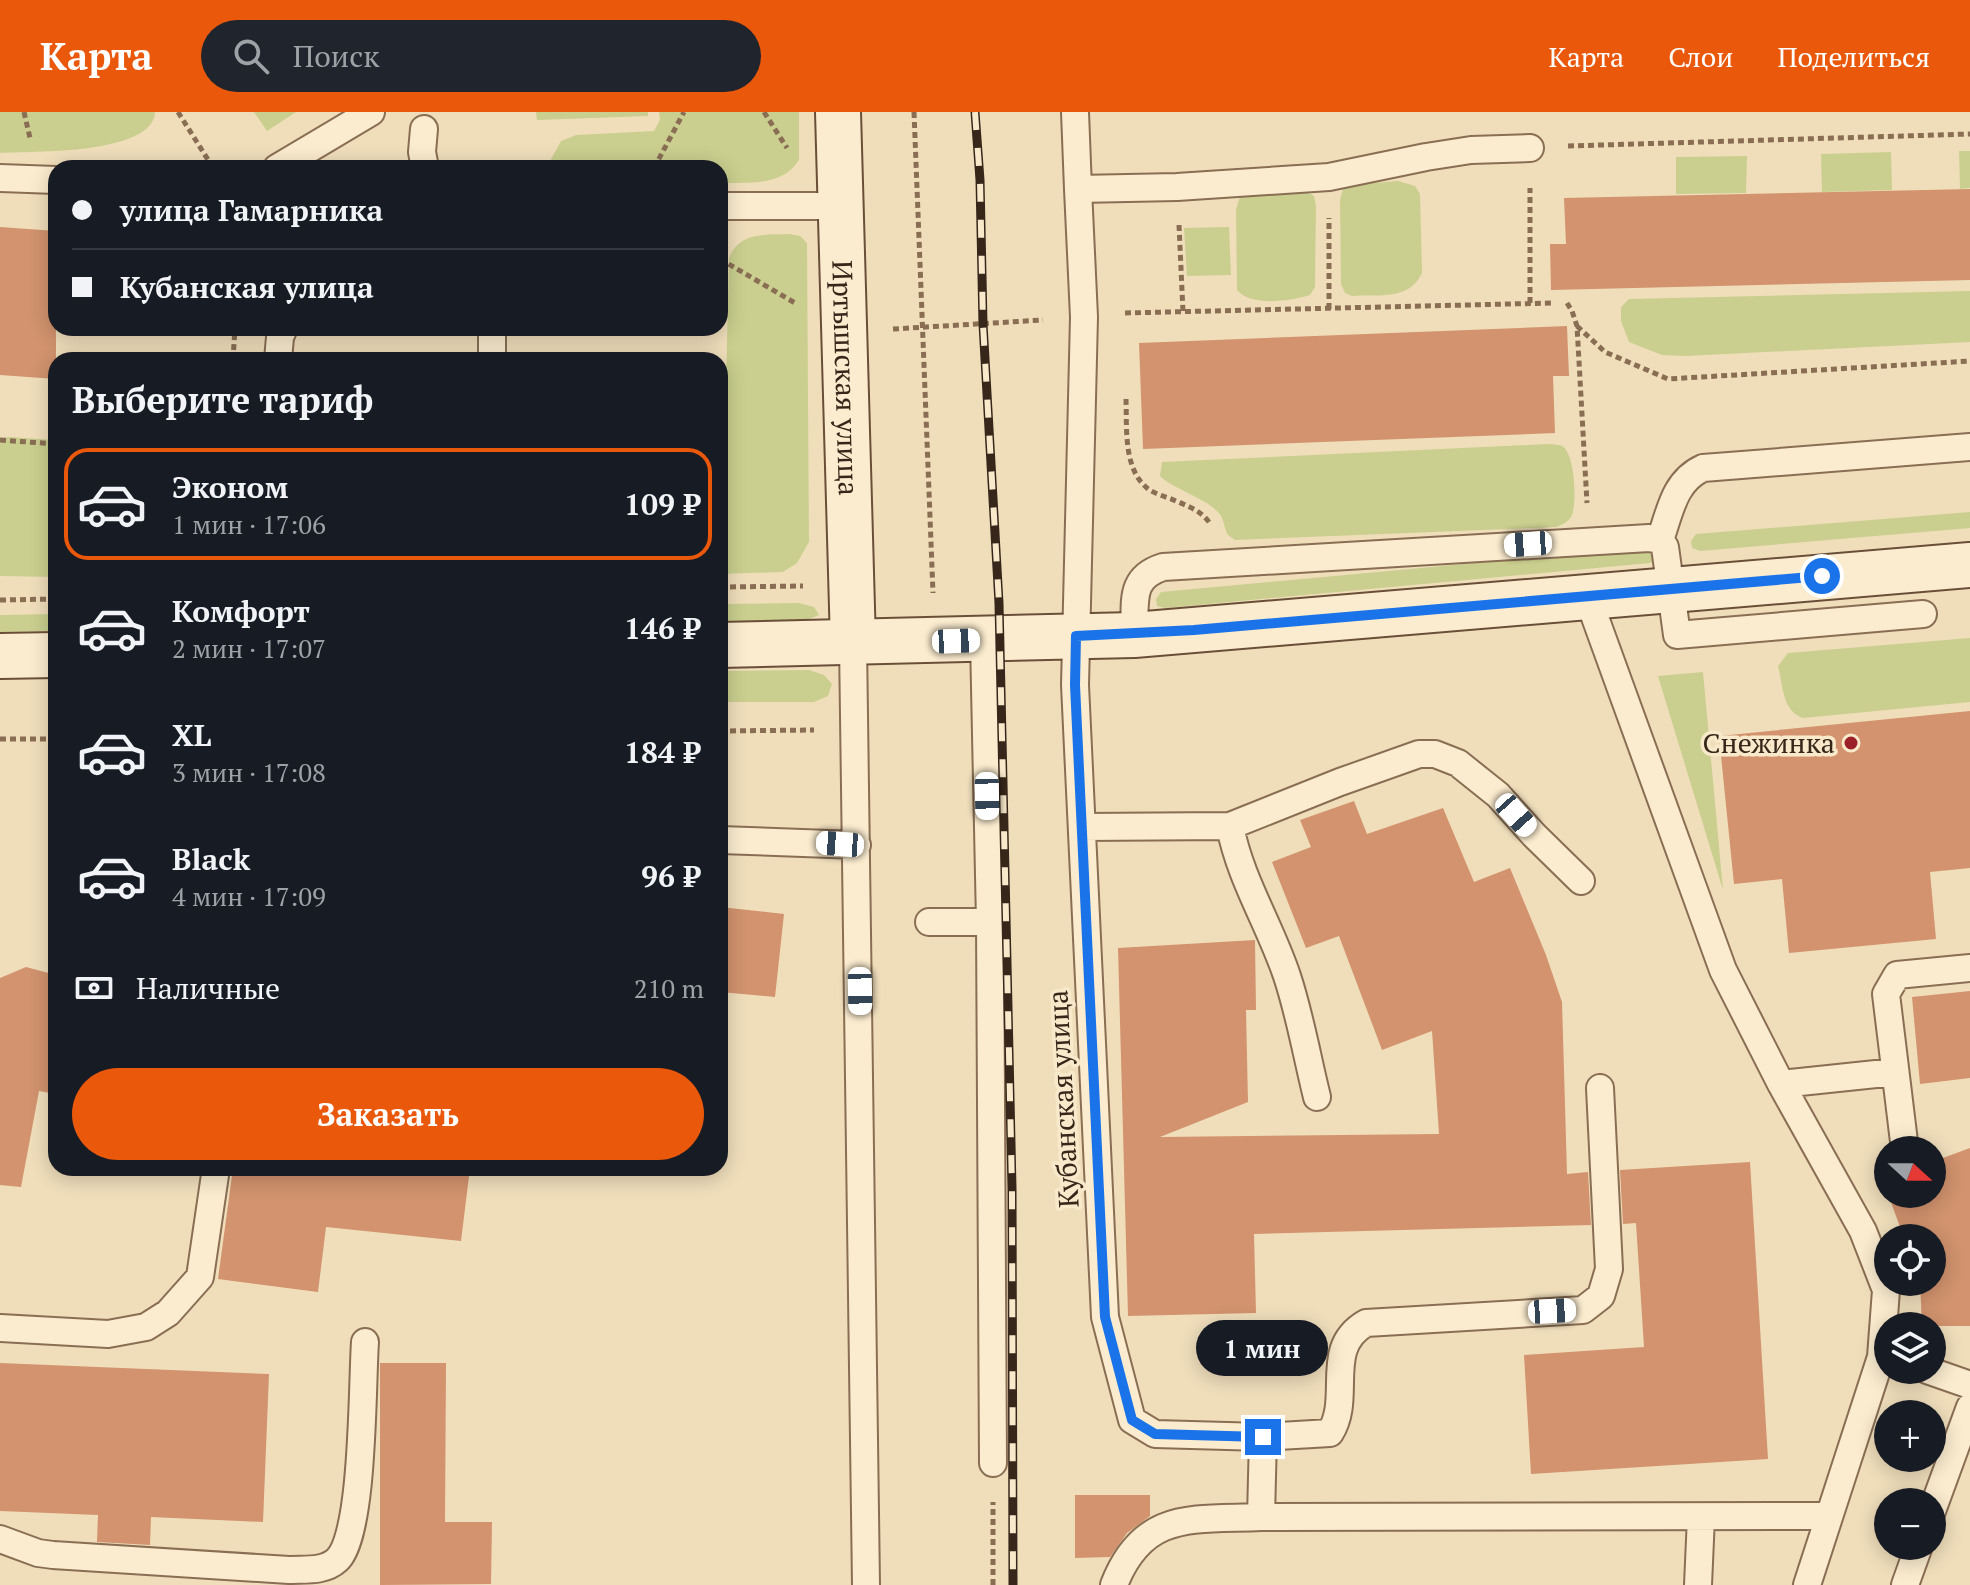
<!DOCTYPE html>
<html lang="ru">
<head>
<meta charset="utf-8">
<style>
  :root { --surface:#171b24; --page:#20242c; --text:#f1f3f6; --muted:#9ea1a6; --line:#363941; --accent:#ea580c }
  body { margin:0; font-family:"PT Serif",serif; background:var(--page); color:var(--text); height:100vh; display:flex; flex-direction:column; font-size:30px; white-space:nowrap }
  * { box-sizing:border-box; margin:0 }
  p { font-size:26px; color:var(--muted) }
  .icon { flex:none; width:44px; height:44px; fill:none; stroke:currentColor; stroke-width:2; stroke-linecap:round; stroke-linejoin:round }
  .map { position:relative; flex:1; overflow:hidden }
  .details { position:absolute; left:48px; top:240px; width:680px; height:824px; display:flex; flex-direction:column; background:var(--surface); border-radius:24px; box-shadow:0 4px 20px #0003 }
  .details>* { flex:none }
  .banner { position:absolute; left:48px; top:48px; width:680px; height:176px; border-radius:24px; box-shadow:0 4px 20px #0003; display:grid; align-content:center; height:176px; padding:0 24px; background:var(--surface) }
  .needle { width:52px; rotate:111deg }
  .fabs { position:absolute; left:1874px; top:1024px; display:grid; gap:16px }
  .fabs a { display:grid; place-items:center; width:72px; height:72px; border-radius:50%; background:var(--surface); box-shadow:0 4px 20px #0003; font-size:40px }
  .end { position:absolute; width:36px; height:36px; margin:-18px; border:10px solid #1a73e8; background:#fff; box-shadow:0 0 0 4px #fff }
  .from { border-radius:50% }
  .bubble { position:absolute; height:56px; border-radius:28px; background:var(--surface); box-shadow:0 4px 20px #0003; font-size:26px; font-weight:700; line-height:56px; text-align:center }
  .car { position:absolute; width:24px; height:48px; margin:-24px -12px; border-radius:10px; box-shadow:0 0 6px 2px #0007; background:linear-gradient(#fff 24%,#345 0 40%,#fff 0 76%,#345 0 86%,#fff 0) }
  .banner b { display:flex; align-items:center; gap:28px; height:76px; font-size:30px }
  .banner b+b { border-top:2px solid var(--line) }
  .banner i { width:20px; height:20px; background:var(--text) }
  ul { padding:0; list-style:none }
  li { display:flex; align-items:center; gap:24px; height:112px; margin:0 16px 12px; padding:0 8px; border:4px solid transparent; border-radius:24px }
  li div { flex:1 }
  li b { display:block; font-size:30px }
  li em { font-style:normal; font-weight:700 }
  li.current { border-color:var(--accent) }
  li>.icon { width:72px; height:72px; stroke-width:1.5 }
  h2 { padding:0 24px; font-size:36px; line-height:96px }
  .pay { display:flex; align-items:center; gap:20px; height:88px; padding:0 24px; font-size:30px }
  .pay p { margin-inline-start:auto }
  .action { display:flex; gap:16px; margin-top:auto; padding:16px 24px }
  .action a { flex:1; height:92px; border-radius:48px; background:var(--accent); color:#fff; font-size:32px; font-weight:700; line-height:92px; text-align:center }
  header { display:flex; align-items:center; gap:48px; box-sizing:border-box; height:112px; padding:0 40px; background:var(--accent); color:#fff }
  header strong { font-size:38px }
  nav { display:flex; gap:44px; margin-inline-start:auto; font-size:28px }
  .search { width:560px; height:72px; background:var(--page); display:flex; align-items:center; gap:20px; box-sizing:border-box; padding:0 28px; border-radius:44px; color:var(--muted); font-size:30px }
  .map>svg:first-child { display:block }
</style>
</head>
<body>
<header>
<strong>Карта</strong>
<div class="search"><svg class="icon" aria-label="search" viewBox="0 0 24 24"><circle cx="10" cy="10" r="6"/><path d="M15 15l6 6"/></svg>Поиск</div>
<nav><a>Карта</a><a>Слои</a><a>Поделиться</a></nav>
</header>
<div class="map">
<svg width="1970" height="1473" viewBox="0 0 1970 1473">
  <rect width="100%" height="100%" fill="#f0debb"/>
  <path fill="#cacf8f" d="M0,0H155C153,43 32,39 0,41Z
    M254,0H296L267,19Z
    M536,0H648V4L537,8Z
    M659,0H799V48C782,75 748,70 720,71V56H553L550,49L561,29L576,23L654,19L660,8Z
    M1959,39H1970V76L1960,77Z
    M1891,40L1892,78L1822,80L1821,42Z
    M1747,44L1746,81L1676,82V45Z
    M1398,69L1415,74L1420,82L1422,161C1409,189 1379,182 1352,184L1345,181L1341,172L1340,88L1343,77L1350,73Z
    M1251,79H1305L1314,84L1316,94L1315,175L1310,183C1291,189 1251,195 1237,178L1236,98L1240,84Z
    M1229,115L1231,163L1187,164L1184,116Z
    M789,122L800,124L807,131L809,430L797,451L783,460L720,462V288L726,271L729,146C739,120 764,123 789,122Z
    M1970,179V230L1686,244L1662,243L1629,230L1621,209V195L1629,187Z
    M9,325L56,328V465L0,464V326Z
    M1549,332C1551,332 1561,333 1562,334C1575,341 1577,390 1572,403C1569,410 1564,411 1557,415L1235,428L1228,423C1225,418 1224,410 1221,404C1210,387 1176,379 1160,364L1162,350Z
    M1970,400V416L1700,439L1692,436L1691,429L1696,422Z
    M1649,435L1655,441V447L1650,451L1165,496L1157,494L1156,487L1161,480Z
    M799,491L814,495L819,503L804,509H720V492Z
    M56,502V519L0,520V503Z
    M1970,526V590L1803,606C1782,599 1783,573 1778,554L1788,541Z
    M809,558L824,563L832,572L828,584L814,590H720V559Z
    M1703,560L1723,778L1658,564Z"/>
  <path fill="#d2936e" d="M1970,77V168L1551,178L1550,132H1566L1564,86Z
    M0,115L56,119V267L0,263Z
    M1567,214L1569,264H1553L1555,321L1143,337L1139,231Z
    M1970,599V756L1930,760L1936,827L1789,841L1782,767L1734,772L1719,624Z
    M1354,689L1367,722L1443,696L1474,770L1510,756L1546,843L1562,890L1567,1062L1588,1060L1591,1113L1254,1122L1256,1201L1128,1204L1118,836L1255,828L1256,898H1246L1248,990L1160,1025L1439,1022L1432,919L1382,938L1339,824L1306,836L1272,750L1311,735L1300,708Z
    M720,795L784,802L775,885L720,880Z
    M26,855L56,863V982L39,979L21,1075L0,1073V866Z
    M1970,879V966L1920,972L1912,885Z
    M1970,1036V1214H1922L1920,1170H1932V1126H1904L1888,1082H1932V1050Z
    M1750,1050L1768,1347L1531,1362L1524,1243L1644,1235L1636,1111L1623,1112L1620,1058Z
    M233,1056H470L461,1129L326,1115L318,1180L218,1167Z
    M0,1251L269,1262L263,1410L151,1405L150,1433L97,1430L98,1403L0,1399Z
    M380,1251H446L445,1410H492L491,1472L380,1473Z
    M1075,1383H1150V1404L1127,1421L1110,1445L1075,1446Z"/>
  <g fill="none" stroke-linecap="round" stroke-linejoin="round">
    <defs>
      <path id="lane" d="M1075,0L1078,77
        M424,17L422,40L425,56
        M277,56L371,0
        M0,66L56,68
        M720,94H841
        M278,248L280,225L284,216
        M492,248V216
        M1660,428C1670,400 1674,369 1703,356L1970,335
        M1588,486L1723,858L1781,972L1863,1119L1886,1178L1881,1245L1807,1473
        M1134,523C1136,491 1128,466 1163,455L1649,426L1660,428L1665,435L1677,523L1923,502
        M984,528L990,810L993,1351
        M853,531L866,1473
        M1230,714C1240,767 1270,813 1287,864C1300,903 1307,945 1317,985
        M1082,715L1230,714L1340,670L1419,642H1435L1458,651L1498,683L1534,723L1581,769
        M720,728L857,733
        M929,810H990
        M1781,972L1895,960
        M1905,1038L1886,882L1897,863L1970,856
        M0,1216L108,1222L146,1215L168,1201L200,1165L216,1056
        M1927,1258L1970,1273
        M1263,1325L1155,1322L1132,1308L1105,1205L1075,573L1084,205L1078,77L1177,75L1329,65L1426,45L1471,38L1530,36
        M1932,1399L1970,1295
        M1261,1405L1263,1325L1330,1321C1353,1285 1322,1236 1366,1211L1583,1198L1601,1184L1609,1157L1600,976
        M0,1427L38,1441L53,1443L289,1458C305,1457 324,1460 337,1448C364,1424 362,1271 365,1230
        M1114,1473C1143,1398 1193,1408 1261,1405L1828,1404
        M1698,1473L1701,1405
        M1905,1473L1919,1434"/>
      <g id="secondary">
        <path id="s1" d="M838,0L853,531"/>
        <path d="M720,533L1134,523L1970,453"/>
        <path d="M0,544L56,543"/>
      </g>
    </defs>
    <use href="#lane" stroke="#896e54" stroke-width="30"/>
    <use href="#secondary" stroke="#6a4f38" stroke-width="48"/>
    <path stroke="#896e54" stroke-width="5" stroke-dasharray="6 4" stroke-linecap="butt" d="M24,0L30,26
      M178,0L210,51L217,56
      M764,0L787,36
      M914,0L933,481
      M1568,34L1970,22
      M654,56L684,0
      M1179,113L1183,200
      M720,147L795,191
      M1530,191V76
      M1567,191L1572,199L1577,214L1587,391
      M1329,197V106
      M1125,201L1552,191
      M1577,214L1605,240L1668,267L1970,249
      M893,217L1043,208
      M233,248L235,216
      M1126,287C1127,316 1123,356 1147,376C1154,382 1167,385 1176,389C1190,395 1202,399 1211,413
      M0,328L56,332
      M720,475L803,474
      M0,488L56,487
      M720,619L814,618
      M0,627H56
      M993,1473V1390"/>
    <use href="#lane" stroke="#fbeccf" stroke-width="26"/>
    <use href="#secondary" stroke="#fbeccf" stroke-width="44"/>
    <defs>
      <path id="rail" d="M975,0L980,68L983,212L999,491L1012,1076L1013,1473"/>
    </defs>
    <use href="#rail" stroke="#37271a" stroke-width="9"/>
    <use href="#rail" stroke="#f8e9cb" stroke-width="6" stroke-dasharray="18" stroke-linecap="butt"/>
  </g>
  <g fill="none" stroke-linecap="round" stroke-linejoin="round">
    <path stroke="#1a73e8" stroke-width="10" d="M1263,1325L1155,1322L1132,1308L1105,1205L1075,573L1076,524L1194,518L1822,464"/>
  </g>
  <circle fill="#9c2027" stroke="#f8e9cb" stroke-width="3" cx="1851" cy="631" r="8"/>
  <g text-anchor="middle" stroke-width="7" stroke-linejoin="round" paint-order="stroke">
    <g font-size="28" fill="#37271a" stroke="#f8e9cb">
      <text dy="10" stroke="none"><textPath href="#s1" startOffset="266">Иртышская улица</textPath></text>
      <text transform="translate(1063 987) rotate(-93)" y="10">Кубанская улица</text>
    </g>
    <g font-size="28" fill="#37271a" stroke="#f8e9cb" text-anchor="end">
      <text x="1835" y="641">Снежинка</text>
    </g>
  </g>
</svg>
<div class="fabs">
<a><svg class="needle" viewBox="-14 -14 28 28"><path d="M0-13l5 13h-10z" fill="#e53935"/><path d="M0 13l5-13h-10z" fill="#9ea1a6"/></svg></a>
<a><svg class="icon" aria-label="locate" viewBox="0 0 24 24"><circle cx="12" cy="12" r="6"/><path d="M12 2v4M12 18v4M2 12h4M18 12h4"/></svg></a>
<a><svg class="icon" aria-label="layers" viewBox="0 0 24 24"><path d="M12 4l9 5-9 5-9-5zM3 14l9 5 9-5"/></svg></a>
<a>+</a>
<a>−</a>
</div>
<i class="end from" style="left:1822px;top:464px"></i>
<i class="end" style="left:1263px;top:1325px"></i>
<div class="bubble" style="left:1196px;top:1208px;width:132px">1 мин</div>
<i class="car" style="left:1528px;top:432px;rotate:266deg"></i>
<i class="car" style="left:956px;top:529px;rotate:88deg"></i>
<i class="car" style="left:987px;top:684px;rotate:179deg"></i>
<i class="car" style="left:1516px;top:703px;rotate:138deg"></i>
<i class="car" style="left:840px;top:732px;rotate:274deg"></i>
<i class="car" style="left:860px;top:879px;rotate:179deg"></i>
<i class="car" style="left:1552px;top:1199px;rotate:87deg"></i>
<div class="banner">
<b><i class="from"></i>улица Гамарника</b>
<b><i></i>Кубанская улица</b>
</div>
<section class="details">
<h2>Выберите тариф</h2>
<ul>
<li class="current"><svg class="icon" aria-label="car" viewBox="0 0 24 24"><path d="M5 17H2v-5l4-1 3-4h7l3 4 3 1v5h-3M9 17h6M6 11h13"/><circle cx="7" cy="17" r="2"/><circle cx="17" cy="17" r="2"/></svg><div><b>Эконом</b><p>1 мин · 17:06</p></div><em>109 ₽</em></li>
<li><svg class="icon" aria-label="car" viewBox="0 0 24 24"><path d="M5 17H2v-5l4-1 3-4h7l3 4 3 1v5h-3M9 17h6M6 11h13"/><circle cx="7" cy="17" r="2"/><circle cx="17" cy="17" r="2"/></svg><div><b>Комфорт</b><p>2 мин · 17:07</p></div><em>146 ₽</em></li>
<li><svg class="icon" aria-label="car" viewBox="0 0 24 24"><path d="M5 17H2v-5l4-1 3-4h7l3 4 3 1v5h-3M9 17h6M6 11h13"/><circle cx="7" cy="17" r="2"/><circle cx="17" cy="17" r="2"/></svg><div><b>XL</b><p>3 мин · 17:08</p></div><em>184 ₽</em></li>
<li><svg class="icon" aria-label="car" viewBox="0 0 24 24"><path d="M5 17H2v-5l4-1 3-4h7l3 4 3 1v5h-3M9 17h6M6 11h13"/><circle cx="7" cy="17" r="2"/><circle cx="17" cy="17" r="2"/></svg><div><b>Black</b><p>4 мин · 17:09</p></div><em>96 ₽</em></li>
</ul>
<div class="pay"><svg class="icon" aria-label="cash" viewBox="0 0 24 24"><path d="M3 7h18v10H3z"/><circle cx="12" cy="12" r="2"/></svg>Наличные<p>210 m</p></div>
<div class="action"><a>Заказать</a></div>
</section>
</div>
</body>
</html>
